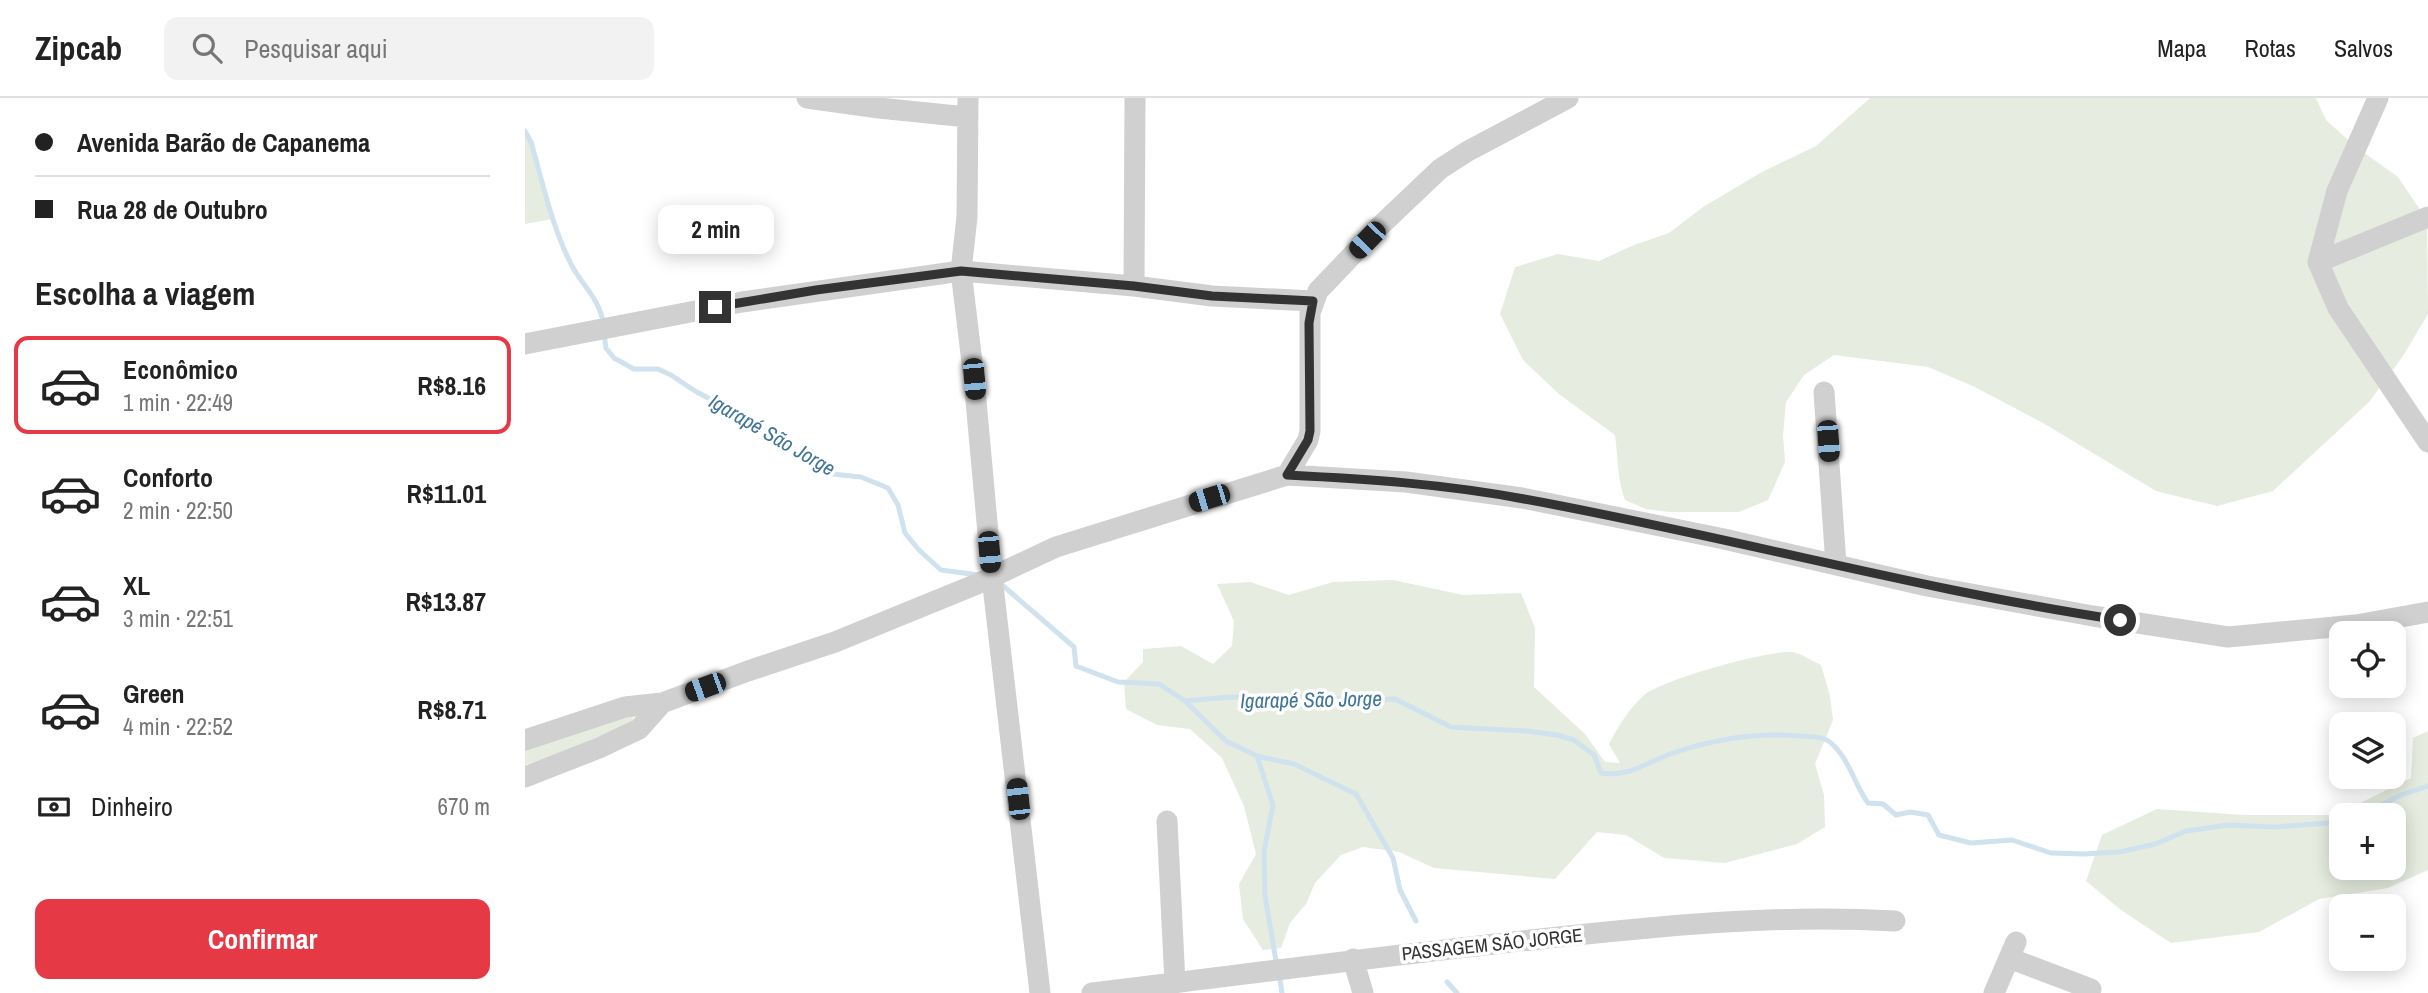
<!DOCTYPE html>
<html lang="pt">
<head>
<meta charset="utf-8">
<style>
  :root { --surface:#fff; --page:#f2f2f2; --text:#222; --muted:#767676; --line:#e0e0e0; --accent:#e63946 }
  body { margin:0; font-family:"Archivo Narrow",sans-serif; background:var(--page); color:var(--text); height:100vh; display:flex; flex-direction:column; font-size:26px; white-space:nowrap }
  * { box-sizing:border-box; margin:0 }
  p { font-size:23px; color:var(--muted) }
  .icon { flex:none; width:38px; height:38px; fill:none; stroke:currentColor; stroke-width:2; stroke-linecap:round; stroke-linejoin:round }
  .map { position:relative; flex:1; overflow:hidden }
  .details { display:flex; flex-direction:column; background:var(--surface); width:525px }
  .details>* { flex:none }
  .top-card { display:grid; align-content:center; height:154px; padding:0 35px; background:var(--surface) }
  .tools { position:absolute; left:1804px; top:523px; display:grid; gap:14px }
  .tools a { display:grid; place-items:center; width:77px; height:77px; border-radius:14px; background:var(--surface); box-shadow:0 4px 18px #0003; font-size:35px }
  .end { position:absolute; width:32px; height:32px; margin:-16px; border:9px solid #333; background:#fff; box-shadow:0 0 0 4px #fff }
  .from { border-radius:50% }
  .bubble { position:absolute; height:49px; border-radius:14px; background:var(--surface); box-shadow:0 4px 18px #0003; font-size:23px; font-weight:800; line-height:49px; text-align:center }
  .car { position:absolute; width:21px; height:42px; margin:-21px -10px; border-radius:9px; box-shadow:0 0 5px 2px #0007; background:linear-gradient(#222 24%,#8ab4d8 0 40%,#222 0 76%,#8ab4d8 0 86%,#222 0) }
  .top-card b { display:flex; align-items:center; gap:24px; height:66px; font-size:26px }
  .top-card b+b { border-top:2px solid var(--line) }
  .top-card i { width:18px; height:18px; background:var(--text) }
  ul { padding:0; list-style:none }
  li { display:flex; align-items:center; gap:21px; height:98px; margin:0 14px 10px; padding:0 21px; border:4px solid transparent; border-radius:14px }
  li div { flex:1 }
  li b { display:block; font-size:26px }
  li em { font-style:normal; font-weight:800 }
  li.on { border-color:var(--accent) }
  li>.icon { width:63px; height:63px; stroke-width:1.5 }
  h2 { padding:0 35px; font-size:32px; line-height:84px }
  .pay { display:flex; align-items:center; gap:18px; height:77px; padding:0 35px; font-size:26px }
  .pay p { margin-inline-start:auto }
  .button { display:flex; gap:14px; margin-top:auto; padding:14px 35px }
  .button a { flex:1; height:80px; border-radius:14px; background:var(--accent); color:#fff; font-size:28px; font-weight:800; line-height:80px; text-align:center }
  header { display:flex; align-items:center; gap:42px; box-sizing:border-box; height:98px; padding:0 35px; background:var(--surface); border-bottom:2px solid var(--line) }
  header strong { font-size:33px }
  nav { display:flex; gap:38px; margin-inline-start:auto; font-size:24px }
  .search { width:490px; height:63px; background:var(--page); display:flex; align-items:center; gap:18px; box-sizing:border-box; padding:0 24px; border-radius:14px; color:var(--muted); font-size:26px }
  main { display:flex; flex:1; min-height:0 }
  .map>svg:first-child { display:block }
</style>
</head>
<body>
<header>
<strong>Zipcab</strong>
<div class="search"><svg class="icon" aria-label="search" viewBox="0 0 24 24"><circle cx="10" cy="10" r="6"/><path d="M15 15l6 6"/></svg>Pesquisar aqui</div>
<nav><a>Mapa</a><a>Rotas</a><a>Salvos</a></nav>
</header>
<main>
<section class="details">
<div class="top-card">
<b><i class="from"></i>Avenida Barão de Capanema</b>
<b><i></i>Rua 28 de Outubro</b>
</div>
<h2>Escolha a viagem</h2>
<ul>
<li class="on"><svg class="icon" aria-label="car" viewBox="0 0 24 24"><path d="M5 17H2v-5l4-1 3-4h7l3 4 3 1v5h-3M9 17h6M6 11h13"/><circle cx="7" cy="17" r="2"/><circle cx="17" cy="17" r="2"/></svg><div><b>Econômico</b><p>1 min · 22:49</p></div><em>R$8.16</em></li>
<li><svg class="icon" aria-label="car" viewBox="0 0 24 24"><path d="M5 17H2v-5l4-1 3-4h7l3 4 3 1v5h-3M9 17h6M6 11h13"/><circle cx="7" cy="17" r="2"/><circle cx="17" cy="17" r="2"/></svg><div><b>Conforto</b><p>2 min · 22:50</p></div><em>R$11.01</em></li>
<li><svg class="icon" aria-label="car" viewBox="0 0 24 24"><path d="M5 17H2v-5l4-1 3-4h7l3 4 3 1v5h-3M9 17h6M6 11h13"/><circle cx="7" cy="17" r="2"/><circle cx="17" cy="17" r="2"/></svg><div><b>XL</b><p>3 min · 22:51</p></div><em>R$13.87</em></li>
<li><svg class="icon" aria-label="car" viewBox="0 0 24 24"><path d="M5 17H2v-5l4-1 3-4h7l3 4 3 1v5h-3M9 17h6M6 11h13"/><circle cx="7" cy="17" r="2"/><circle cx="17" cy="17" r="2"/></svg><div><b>Green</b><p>4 min · 22:52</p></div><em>R$8.71</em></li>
</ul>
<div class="pay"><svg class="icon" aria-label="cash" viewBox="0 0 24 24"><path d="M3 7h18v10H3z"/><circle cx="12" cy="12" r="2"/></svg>Dinheiro<p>670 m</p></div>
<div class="button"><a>Confirmar</a></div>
</section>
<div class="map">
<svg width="1903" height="895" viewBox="0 0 1903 895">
  <rect width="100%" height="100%" fill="#fff"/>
  <path fill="#e6ecdf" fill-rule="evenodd" d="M1345,0H1791L1801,22L1831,49L1873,79L1902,122L1903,216L1878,258L1844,304L1748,393L1692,408L1631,393L1518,325L1450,289L1403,269L1309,257L1279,277L1261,304L1258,337L1260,364L1243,402L1214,414H1144L1121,411L1100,402C1092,380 1093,359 1090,337L1034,296L998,262L975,216L990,169L1033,156L1074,163L1109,147L1144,135L1178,109L1237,74L1291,48Z
    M0,33L6,44L27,121L0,126Z
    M868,482L938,497L996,495L1010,530L1009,589L1060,636L1080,664L1095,665L1084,646C1093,629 1103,612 1118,598C1138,581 1240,553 1267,554C1276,555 1287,563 1296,567L1305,598L1308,622L1290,666L1299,697L1300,729L1272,746L1200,765L1139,760L1101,737L1072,734L1030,781L909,770L874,754L838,749L816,757L790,785L781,806L765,825L756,850L738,852L718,821L714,786L731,756L719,708L697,660L665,631L632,627L601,611L599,584L618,564V551L656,548L688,566L707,548L709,523L692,486L725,484L764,497L808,484Z
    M103,618L109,620L105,625L44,652L0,667V651Z
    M1903,633V772L1863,790L1794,801L1734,834L1646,845L1596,812L1561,783L1577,737L1632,711L1720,717H1811L1886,680L1888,640ZM1816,718H1869V770H1816Z"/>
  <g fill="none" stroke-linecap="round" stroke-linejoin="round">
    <path stroke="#cfe2ee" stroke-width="5" d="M0,33L6,44C18,86 27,129 47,168C58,188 75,202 78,225
      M79,235L81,250L89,260L109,271H133L146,277L170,293L217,318L307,376L336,379L363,390L373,407L380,435L394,452L416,472L454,477
      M476,486L549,549L551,568L593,584L634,586L660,603L705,599L759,601L795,599L829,603L870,601L926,629L1002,633L1032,637L1049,642L1069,657L1076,675C1106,679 1120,665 1148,655C1189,641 1231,634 1275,638C1283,639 1295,638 1302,642C1323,656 1329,686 1343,705L1358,706L1371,717L1385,714L1403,717L1414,737L1446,745L1487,742L1526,755L1559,756L1594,754L1630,746L1661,733L1703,727L1750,729L1816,724
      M660,603L701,643L732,658L748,707L739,754L740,798L751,863
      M732,658L769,666L831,696L868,760L875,792L891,823
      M1835,718L1876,697L1903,688
      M755,882L757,895
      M922,884L932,895"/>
    <path stroke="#d0d0d0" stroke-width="21" d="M282,0L354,10L442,19
      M443,0L442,119L436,173L449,281L467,479L515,895
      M1853,0L1812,93L1793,164L1813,210L1903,344
      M1793,164L1903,119
      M609,188L610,0
      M0,246L217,204L436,173L609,188L687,198L788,203
      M1299,294L1311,467
      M762,377L783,342L785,333V215L793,193L855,128L915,71L943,53L1043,0
      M0,642L100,609L137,605L223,573L310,544L452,486L531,449L762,377L881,384L997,400L1199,441L1402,488L1568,518L1703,539L1831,527L1903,514
      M0,679L74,650L114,631L137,605
      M642,723L650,885
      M1484,860L1566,891L1564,895
      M828,861L838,895
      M567,895C716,877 865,857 1015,841C1133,828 1250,816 1370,823
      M1469,895L1491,844"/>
  </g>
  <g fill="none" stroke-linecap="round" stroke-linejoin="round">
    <path stroke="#333" stroke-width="9" d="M190,209L291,192L436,173L609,188L687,198L788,203L784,225L785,333L783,342L762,377C841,381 920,386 999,401C1198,437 1394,492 1595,522"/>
  </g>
  <g text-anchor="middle" stroke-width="7" stroke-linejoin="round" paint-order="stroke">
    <g font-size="19" fill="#333" stroke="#fff">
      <text transform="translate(967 846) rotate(-6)" y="7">PASSAGEM SÃO JORGE</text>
    </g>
    <g font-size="21" font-style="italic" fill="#3f7597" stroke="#fff">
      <text transform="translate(247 337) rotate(30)" y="7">Igarapé São Jorge</text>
      <text transform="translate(786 602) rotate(-1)" y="7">Igarapé São Jorge</text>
    </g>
  </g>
</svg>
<div class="tools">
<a><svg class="icon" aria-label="locate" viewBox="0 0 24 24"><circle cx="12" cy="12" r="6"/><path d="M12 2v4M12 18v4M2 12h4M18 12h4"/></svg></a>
<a><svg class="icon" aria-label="layers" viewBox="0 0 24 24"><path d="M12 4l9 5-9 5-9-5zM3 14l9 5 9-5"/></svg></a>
<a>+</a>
<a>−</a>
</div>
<i class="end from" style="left:1595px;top:522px"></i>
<i class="end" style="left:190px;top:209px"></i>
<div class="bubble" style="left:133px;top:107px;width:116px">2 min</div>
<i class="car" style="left:842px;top:142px;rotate:224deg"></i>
<i class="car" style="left:449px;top:281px;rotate:175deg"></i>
<i class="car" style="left:1303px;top:343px;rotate:176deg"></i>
<i class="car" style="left:684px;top:400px;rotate:253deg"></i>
<i class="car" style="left:464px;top:454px;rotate:175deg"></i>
<i class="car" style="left:180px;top:589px;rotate:250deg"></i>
<i class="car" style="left:493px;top:701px;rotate:354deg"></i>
</div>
</main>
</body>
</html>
